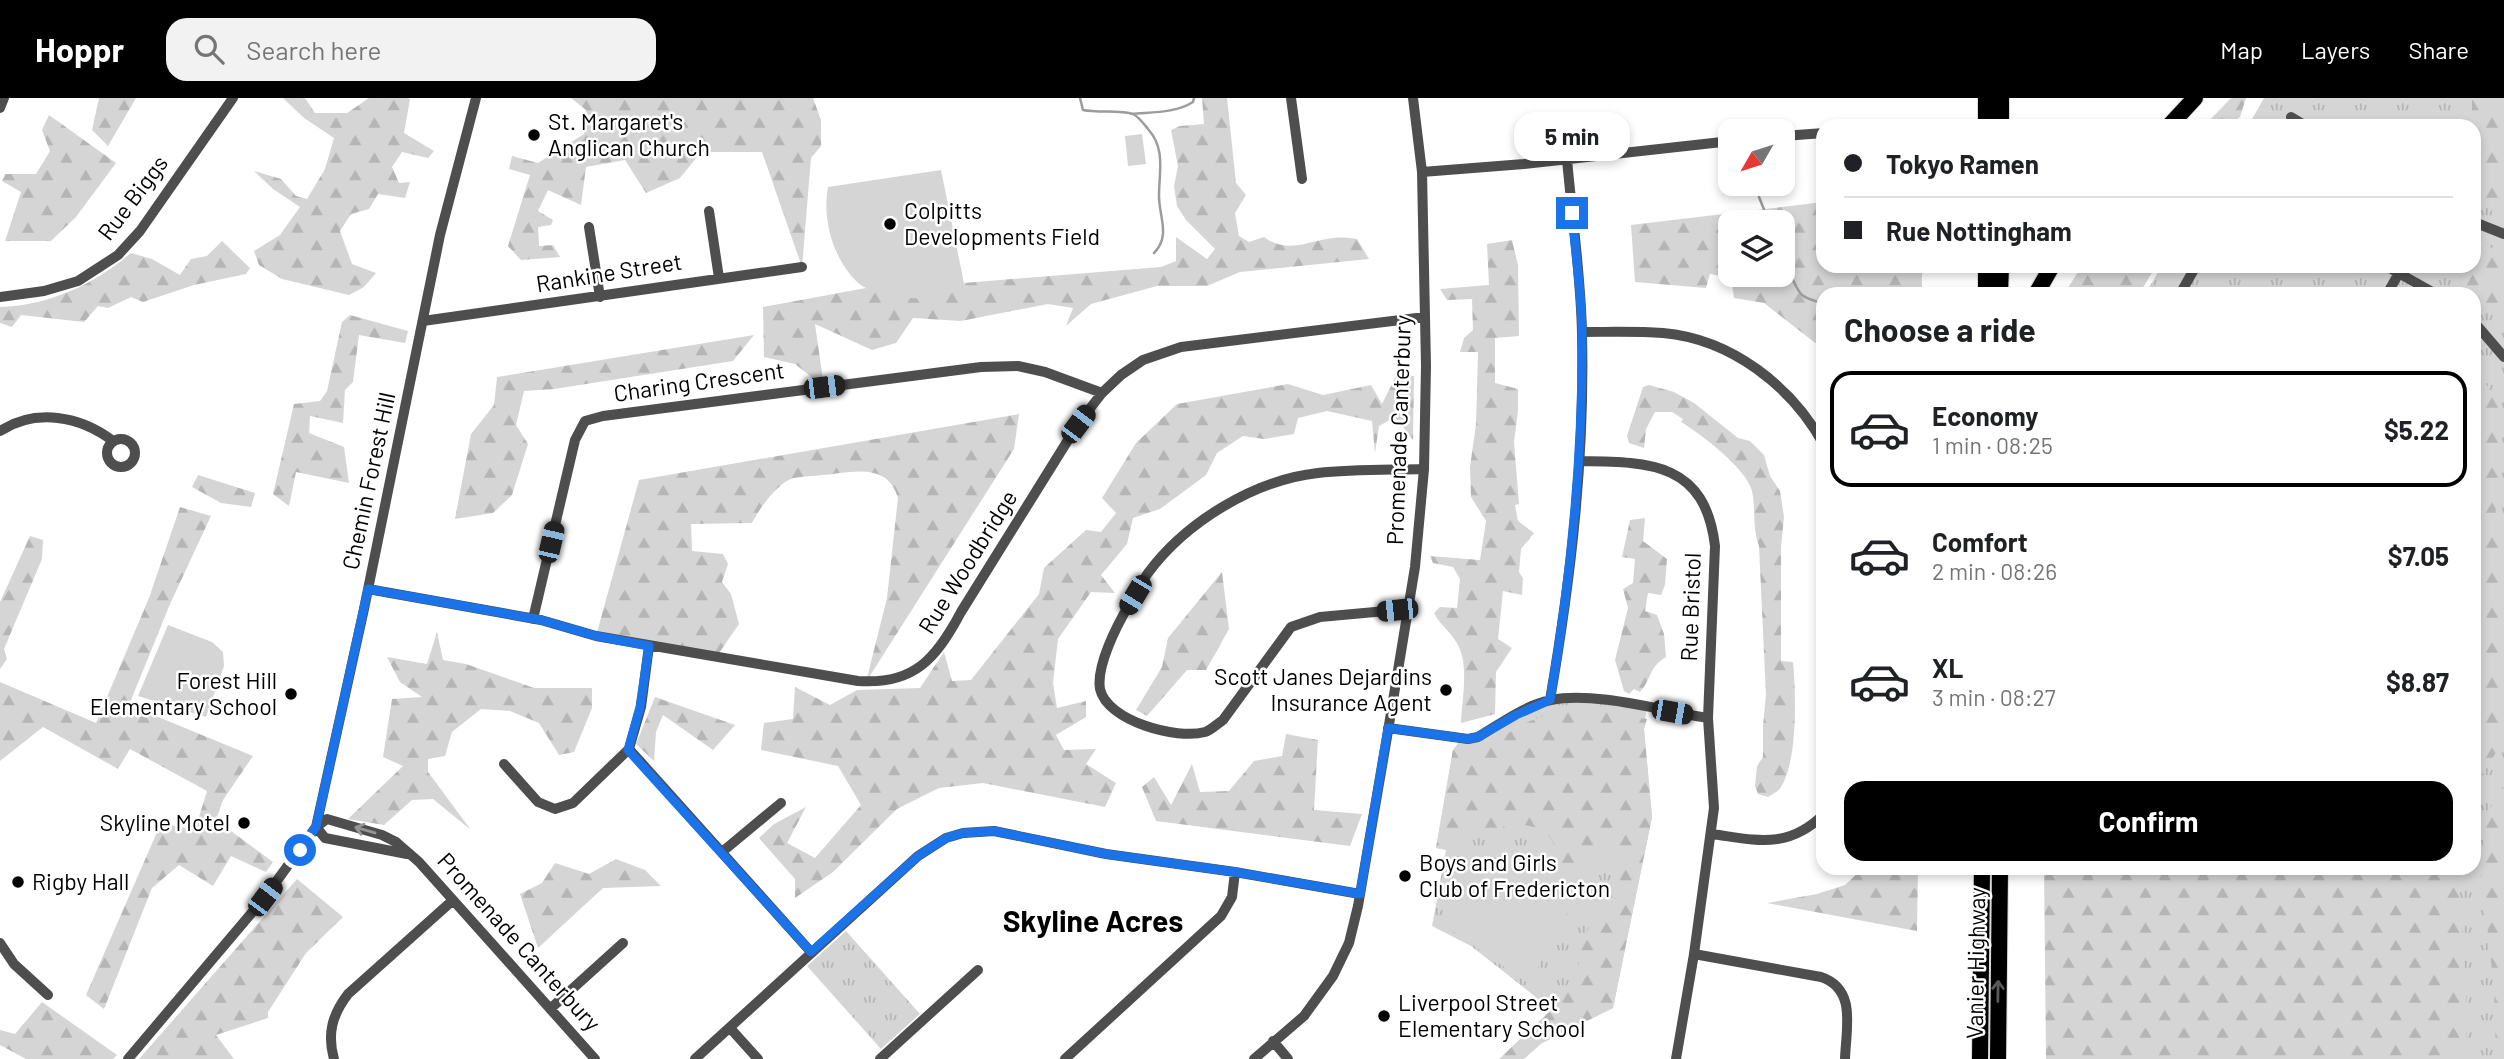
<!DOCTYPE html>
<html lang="en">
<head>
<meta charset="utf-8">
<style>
  :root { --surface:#fff; --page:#f2f2f2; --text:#202124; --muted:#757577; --line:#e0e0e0; --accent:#000 }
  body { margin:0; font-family:Barlow,sans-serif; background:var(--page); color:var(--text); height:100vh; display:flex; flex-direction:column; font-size:26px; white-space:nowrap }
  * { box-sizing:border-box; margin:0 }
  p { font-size:23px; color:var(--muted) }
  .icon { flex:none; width:38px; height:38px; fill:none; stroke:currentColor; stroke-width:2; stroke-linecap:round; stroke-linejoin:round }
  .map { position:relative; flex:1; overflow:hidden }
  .panel { position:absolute; left:1816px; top:189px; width:665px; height:588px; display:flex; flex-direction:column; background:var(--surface); border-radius:21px; box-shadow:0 4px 10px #0003 }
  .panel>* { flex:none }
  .top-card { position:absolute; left:1816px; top:21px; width:665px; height:154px; border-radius:21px; box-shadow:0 4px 10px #0003; display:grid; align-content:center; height:154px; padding:0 28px; background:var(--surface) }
  .needle { width:46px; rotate:231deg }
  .buttons { position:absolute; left:1718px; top:21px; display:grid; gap:14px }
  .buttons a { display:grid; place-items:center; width:77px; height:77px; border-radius:14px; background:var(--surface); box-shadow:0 4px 10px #0003; font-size:35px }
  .end { position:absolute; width:32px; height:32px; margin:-16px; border:9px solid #1a73e8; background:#fff; box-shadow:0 0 0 4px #fff }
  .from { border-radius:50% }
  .bubble { position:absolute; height:49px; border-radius:21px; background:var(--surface); box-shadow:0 4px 10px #0003; font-size:23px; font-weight:700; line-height:49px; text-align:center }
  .car { position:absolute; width:21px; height:42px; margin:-21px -10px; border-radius:9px; box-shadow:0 0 5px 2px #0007; background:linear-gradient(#222 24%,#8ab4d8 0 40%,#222 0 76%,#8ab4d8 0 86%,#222 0) }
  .top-card b { display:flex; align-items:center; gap:24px; height:66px; font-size:26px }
  .top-card b+b { border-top:2px solid var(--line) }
  .top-card i { width:18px; height:18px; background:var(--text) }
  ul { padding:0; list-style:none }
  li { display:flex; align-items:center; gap:21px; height:116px; margin:0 14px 10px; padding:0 14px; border:4px solid transparent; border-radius:21px }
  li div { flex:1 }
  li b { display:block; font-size:26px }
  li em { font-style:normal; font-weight:700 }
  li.selected { border-color:var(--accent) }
  li>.icon { width:63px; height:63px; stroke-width:1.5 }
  h2 { padding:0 28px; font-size:32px; line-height:84px }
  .action { display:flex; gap:14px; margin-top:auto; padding:14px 28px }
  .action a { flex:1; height:80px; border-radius:21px; background:var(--accent); color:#fff; font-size:28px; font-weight:700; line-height:80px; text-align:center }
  header { display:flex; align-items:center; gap:42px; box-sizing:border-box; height:98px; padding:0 35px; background:var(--accent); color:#fff }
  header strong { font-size:33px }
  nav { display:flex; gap:38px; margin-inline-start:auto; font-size:24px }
  .search { width:490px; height:63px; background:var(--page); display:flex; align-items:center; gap:18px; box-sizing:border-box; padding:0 24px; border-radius:21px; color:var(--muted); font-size:26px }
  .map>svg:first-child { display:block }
</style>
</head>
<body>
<header>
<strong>Hoppr</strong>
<div class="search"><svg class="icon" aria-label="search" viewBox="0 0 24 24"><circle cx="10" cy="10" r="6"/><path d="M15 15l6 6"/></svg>Search here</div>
<nav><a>Map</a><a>Layers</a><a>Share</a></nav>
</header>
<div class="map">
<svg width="2504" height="961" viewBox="0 0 2504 961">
  <defs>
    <pattern id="grass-tufts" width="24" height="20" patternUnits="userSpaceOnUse" patternTransform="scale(1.75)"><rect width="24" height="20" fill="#d5d5d5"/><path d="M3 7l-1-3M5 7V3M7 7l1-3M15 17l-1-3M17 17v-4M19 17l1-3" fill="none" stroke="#b5b5b5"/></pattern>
    <pattern id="forest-firs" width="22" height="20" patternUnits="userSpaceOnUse" patternTransform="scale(1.75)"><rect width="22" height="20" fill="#d5d5d5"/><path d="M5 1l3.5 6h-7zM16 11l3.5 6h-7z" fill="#b5b5b5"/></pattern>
  </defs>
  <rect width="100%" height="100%" fill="#fff"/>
  <path fill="url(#grass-tufts)" d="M2264,0H2504V961H2048L2050,770H2474V196H2145L2162,168H2474V28H2248Z
    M1550,602L1647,607L1644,631L1652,719L1613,910L1542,945L1551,911L1471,848L1432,828L1446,752L1436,750L1453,652L1461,641Z
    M846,833L920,916L881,951L807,868Z"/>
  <path fill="url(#forest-firs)" fill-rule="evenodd" d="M99,0H136L108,48L92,32Z
    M283,0H305L315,15H347L369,0H408L410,1L404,35L434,53L428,60L402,54L392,69L399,85L410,84L405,100L378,96L369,111L351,116L340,133L352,166L376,175L364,189L349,197L282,181L259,167L254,153L280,137L300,109L273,91L254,73L281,81L296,98L307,101L325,71L334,40L304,20Z
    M571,0H813L821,22V48L811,60L802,169L762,54H701L680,80L646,95L625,62L586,69L581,107L548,92L538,113L553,122L551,127L538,129L539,148L553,147L560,159L521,162L508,148L530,77L509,71L512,58L538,65L584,36L586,12Z
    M1202,0H1227L1236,85L1246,97L1235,115L1239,138L1249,144L1264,139C1288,157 1309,142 1334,140C1342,139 1350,140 1357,141L1369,161L1240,174L1207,188H1157L1091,206L1066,228L1073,210L1048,206L961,223L913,220L896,245L872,252L815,226L824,289L795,266L764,259L763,209L866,190L879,194L950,195L964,185L1161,169L1176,163V139L1207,161L1215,151L1186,122L1177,108L1174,88L1178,68L1171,32L1180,28L1204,26Z
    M2231,0H2246L2240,19L2229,28H2204Z
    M2472,0H2504V112L2492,114L2490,102L2484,99L2475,101V54L2479,35L2485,32L2484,20L2472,17Z
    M49,17L116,65L76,119L51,143H5L21,94L2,83L5,76H36L50,53L42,32Z
    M1823,104L1824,168H1922V196H1824L1823,251L1764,205L1734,200L1731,180L1710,176L1706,190L1635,184L1631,127ZM1731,124H1783V177H1731Z
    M2475,133L2497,156L2504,154V234L2500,226L2499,217L2480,210C2480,196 2471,191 2460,184L2459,168H2474Z
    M1512,142L1518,167L1519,238L1495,240V285L1518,291V313L1514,344L1519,406L1515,407L1518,423L1534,435L1521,451L1519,474L1523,480L1522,497L1503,493L1498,541L1512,550L1496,574L1495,616L1461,625C1462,602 1469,567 1458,547C1452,535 1440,527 1434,515L1440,509L1457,510L1460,481L1453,469L1433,465L1430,458L1480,462L1486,423L1471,399L1470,369L1476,326L1478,254H1460L1464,240L1473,232L1472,201L1447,202L1440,191L1489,187L1487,146Z
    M222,143L250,170L246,176L194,187L143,204L131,199L108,210L98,208L84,224L21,217L12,229L0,225V209C48,208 95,186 131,155L152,161L180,177L191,161L207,158Z
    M2082,168H2156L2139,196H2064Z
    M350,217L408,233L405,245L359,237L353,284L345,292L343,325L310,318L309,335L344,349L349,385L296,374L289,408L273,396L294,306L320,303L327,293L342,224Z
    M754,237L733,263L554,291L524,293L516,327L528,346L512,397L493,415L455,421L471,336L494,307L497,279Z
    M2474,269L2504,312L2495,422L2504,431V649L2497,653L2475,688Z
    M1396,278H1414L1413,342L1395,319L1379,328L1375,355L1372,323L1327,313L1298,320L1294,336L1264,341L1243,338L1217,355L1206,377L1160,411L1133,420L1127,446L1101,477L1115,495L1091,494L1058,541L1053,585L1057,610L1086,603V619L1056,637L1064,652L1096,651L1086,666L1116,685L1105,709L983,685L939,690L897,711L833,774L795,800V781L759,740L774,726L806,709L787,745L815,760L861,707L838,668L761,652L764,625L793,621L795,589L830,607L857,592L920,590L944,554L952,583L971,582L1039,496L1044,470L1086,432L1101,434L1116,415L1102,400L1136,345L1177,306L1288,286L1323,297L1371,287L1382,306Z
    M1649,287L1674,294L1694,305L1738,340L1750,343L1764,357L1770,378L1780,393L1784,419L1781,449V563L1793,564C1796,595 1798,662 1781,689C1778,694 1772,696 1768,699L1758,696L1755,688L1757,668L1763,659V628L1766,597L1759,448C1752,430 1756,411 1752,393C1747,371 1701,336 1681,324L1683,321L1672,314H1655L1646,331L1644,350L1629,345L1627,338L1643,289Z
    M1019,316L1014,351L866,584L887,500L898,400C888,364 852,374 824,377C814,378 801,378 791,381C776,387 759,411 752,425L691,426L692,453L723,456L728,466L722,484L731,496L739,526L717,558L596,538L639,382Z
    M198,377L255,395L251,409L221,405L192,389Z
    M180,409L211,418L170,506L129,607L253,658L223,702L216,722L273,764L266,774L231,758L213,788L179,767L152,790L104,911L86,897L161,725L195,732L207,693L130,651L118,671L43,629L0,663V584L96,625L149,500Z
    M1645,420L1643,443L1667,461L1665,487L1661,497L1648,495L1645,513L1657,517L1664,536L1666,559C1648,570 1652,581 1640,594L1634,591L1629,596L1624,593L1615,562L1628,510L1623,491L1633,485L1635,461L1622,459L1630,422Z
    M30,438L43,442L42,461L4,551L7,561L0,571V504Z
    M1222,474L1229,531L1206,572H1187L1147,618L1136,612L1162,569L1168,540Z
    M437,534L443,562L466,566L534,590H592V610L574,654L559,657L539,625L510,613L481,611L452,634L445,658L428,661V674L471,732L433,701L412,702L384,727L348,721L403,668L383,659L392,601L422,599L400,584L387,559L427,566Z
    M655,599L735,627L713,652L663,617L656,634L654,663L636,646Z
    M1566,612H1591L1647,621L1644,631L1652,719L1613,910L1542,945L1524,961H1499L1551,912L1578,870L1582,846L1591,824L1617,783V770L1612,758L1604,751C1591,756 1593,763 1586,772C1555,781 1562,750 1547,736C1538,728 1523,727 1511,725L1487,737L1470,727L1462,754L1436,750L1453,652C1481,657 1500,638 1524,626C1537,619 1551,616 1566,612Z
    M1286,636L1318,642L1314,712L1362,716L1350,748L1156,723L1142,689L1154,679L1171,707L1192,666L1200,694L1229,693L1254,663L1282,658Z
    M2504,689V961H2496L2494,889L2480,766L2488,713Z
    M616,761L645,772L661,788L603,790L538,850L520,796L542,785L555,765L589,776Z
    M1863,770H1918L1917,833L1767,805L1817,796L1845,787Z
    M2044,770H2458L2467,913L2466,961H2046Z
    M297,781L343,819L306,855L268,914V920L216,937L234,961H139Z
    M42,904L117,957L113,961H26L0,947V932L15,936Z"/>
  <path fill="#d5d5d5" d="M1142,36L1146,66L1128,68L1125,38Z
    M941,72L964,185C960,188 955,193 951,195C928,205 876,201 857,184C833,161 822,121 828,89Z
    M168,527L212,544L223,554L224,568L206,619L138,598Z
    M1451,762L1571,776L1576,800L1529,886L1451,832L1443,823Z"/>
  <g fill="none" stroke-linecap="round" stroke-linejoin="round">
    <path stroke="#9c9c9c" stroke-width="2.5" d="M1080,0L1083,12C1097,15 1121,12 1133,16C1139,19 1144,26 1148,31C1166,51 1159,74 1159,98C1159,119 1171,138 1154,155
      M1132,16C1152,14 1176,15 1193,4L1194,0
      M1759,99L1769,124
      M1783,168C1793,176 1794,189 1802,197C1808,202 1817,203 1824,206"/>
    <defs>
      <path id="highway" d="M2001,0V28
        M1986,28V0
        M2169,28L2195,0
        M1986,196V168
        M2000,196L2001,168
        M2036,196L2052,168
        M1980,961L1982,770
        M1998,961L2000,770"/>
    </defs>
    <use href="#highway" stroke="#dbdbdb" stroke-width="18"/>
    <path stroke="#4e4e4e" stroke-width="10" d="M1291,0L1302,81
      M0,10L4,0
      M2291,19L2306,28
      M1783,38L1824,35
      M1422,74L1524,66L1731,43
      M709,113L719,180
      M2474,124L2504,136
      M589,129L600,199
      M2386,168L2436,196
      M2180,196L2196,168
      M2387,196L2399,175
      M2408,196H2430
      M0,199L44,193L78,183L118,157L140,133L233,0
      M423,223L802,169
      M2474,224L2504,259
      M1582,234C1609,234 1636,233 1663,235C1731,241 1792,288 1824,347
      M0,333C36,310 80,318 113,343
      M107 355a14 14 0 1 1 28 0a14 14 0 1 1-28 0Z
      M1580,363C1650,364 1705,364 1715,448L1708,620L1714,710L1694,856L1676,961
      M368,491L541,522L596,538L858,583C914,587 936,561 961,514L1078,326L1102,295L1121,277L1143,262L1181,249L1425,219
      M1408,511L1320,519L1291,529L1223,622C1217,626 1211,632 1205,634C1177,642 1107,623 1100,591C1096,568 1117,527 1129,507C1135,496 1141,485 1148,475C1186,424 1254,382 1318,375C1352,371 1389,372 1424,371
      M533,521L575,342L585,323L603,318L981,269L1018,268L1045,274L1102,295
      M649,548L641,609L629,651L811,854
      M1550,602C1571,480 1585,359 1582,236C1581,178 1572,119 1567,61
      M1388,630L1468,641L1478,639C1500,626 1525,607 1551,602C1594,593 1663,613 1708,620
      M504,666L538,704L555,711L573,705L629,651
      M316,729L327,721L382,737L396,744L419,764L595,961
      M316,729L325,740L407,756
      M1712,736C1756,742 1788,752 1824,716
      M722,754L781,705
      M0,845L14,866L48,897
      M1694,856L1821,879C1857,891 1846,930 1845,961
      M550,911L623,845
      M730,930L758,961
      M1273,943L1288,961
      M128,961L265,799L316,729L364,511L440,137L476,0
      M334,961C327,936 332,917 348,896L452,803
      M695,961L918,758L946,740L963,735L994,733L1106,756L1235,774L1360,796
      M880,961L978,872
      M1065,961L1221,818L1232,799L1235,774
      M1254,961L1304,918L1333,878L1349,845L1358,808L1387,639L1415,469L1424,371L1426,268L1422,74L1413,0"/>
    <use href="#highway" stroke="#000" stroke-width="16"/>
  </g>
  <defs><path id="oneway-shaft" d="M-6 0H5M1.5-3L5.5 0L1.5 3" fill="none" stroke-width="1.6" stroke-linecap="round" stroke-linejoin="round" transform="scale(1.75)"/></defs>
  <use stroke="#959595" href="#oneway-shaft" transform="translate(365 732) rotate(-164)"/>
  <use stroke="#595959" href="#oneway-shaft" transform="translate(1998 893) rotate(-89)"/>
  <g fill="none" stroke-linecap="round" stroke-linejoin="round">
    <path stroke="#1a73e8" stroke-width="9" d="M300,752L316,729L368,491L541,522L596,538L649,548L640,609L628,652L811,854L918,758L946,740L963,735L994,733L1106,756L1235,774L1360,796L1388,630L1468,641L1478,639L1516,617L1550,602C1571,480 1583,360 1582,237C1582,196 1575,155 1572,115"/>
  </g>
  <g fill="#000" stroke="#fff" stroke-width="2.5">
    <circle cx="534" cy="37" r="7"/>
    <circle cx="890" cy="126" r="7"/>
    <circle cx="1446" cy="592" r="7"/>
    <circle cx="291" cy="596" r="7"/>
    <circle cx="244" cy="725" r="7"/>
    <circle cx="1405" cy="778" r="7"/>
    <circle cx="18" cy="784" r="7"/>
    <circle cx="1384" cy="918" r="7"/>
  </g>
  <g text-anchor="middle" stroke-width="5" stroke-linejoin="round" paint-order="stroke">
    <g font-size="23" fill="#000" stroke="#fff" text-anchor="start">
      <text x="548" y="32">St. Margaret's<tspan x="548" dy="26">Anglican Church</tspan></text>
      <text x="904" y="121">Colpitts<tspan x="904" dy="26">Developments Field</tspan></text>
      <text x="1432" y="587" text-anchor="end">Scott Janes Dejardins<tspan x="1432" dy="26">Insurance Agent</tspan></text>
      <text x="277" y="591" text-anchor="end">Forest Hill<tspan x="277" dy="26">Elementary School</tspan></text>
      <text x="230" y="733" text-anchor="end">Skyline Motel</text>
      <text x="1419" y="773">Boys and Girls<tspan x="1419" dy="26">Club of Fredericton</tspan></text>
      <text x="32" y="792">Rigby Hall</text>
      <text x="1398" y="913">Liverpool Street<tspan x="1398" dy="26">Elementary School</tspan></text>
    </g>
    <g font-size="23" fill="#000" stroke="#fff">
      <text transform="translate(133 100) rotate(-53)" y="8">Rue Biggs</text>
      <text transform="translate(609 175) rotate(-9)" y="8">Rankine Street</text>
      <text transform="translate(699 284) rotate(-8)" y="8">Charing Crescent</text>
      <text transform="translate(1399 332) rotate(-88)" y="8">Promenade Canterbury</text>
      <text transform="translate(369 383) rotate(-78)" y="8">Chemin Forest Hill</text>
      <text transform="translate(968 464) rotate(-58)" y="8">Rue Woodbridge</text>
      <text transform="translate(1691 509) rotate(-88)" y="8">Rue Bristol</text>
      <text transform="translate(519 844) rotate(48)" y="8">Promenade Canterbury</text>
      <text transform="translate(1976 865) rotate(-89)" y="8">Vanier Highway</text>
    </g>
    <g font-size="30" font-weight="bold" fill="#000" stroke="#fff">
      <text x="1093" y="834">Skyline Acres</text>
    </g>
  </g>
</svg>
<div class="buttons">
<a><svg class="needle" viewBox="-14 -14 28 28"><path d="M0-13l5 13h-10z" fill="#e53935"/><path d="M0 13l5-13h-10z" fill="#757577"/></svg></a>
<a><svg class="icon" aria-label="layers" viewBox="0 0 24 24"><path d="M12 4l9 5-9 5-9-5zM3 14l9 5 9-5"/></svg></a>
</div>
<i class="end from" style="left:300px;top:752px"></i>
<i class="end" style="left:1572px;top:115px"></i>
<div class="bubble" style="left:1514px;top:14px;width:116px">5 min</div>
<i class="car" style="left:824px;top:289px;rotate:83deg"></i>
<i class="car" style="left:1078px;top:326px;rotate:37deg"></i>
<i class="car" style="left:551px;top:444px;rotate:13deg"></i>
<i class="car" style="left:1135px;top:497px;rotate:211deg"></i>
<i class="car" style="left:1397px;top:512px;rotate:264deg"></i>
<i class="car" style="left:1672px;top:614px;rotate:100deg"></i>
<i class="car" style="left:265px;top:799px;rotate:37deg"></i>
<div class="top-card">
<b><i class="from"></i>Tokyo Ramen</b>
<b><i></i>Rue Nottingham</b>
</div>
<section class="panel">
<h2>Choose a ride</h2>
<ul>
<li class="selected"><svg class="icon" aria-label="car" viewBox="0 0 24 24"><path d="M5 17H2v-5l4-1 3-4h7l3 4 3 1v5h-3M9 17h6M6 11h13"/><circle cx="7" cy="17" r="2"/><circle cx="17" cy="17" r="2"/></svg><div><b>Economy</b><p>1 min · 08:25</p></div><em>$5.22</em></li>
<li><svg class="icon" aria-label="car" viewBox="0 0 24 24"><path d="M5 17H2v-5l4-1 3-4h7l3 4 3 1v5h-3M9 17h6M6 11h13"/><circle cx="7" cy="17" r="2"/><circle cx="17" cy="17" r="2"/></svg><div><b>Comfort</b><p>2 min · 08:26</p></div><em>$7.05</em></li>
<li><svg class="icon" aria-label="car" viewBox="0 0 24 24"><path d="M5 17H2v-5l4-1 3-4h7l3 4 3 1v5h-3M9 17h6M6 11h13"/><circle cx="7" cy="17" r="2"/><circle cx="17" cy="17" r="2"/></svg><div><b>XL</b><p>3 min · 08:27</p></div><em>$8.87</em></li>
</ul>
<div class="action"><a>Confirm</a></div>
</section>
</div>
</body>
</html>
